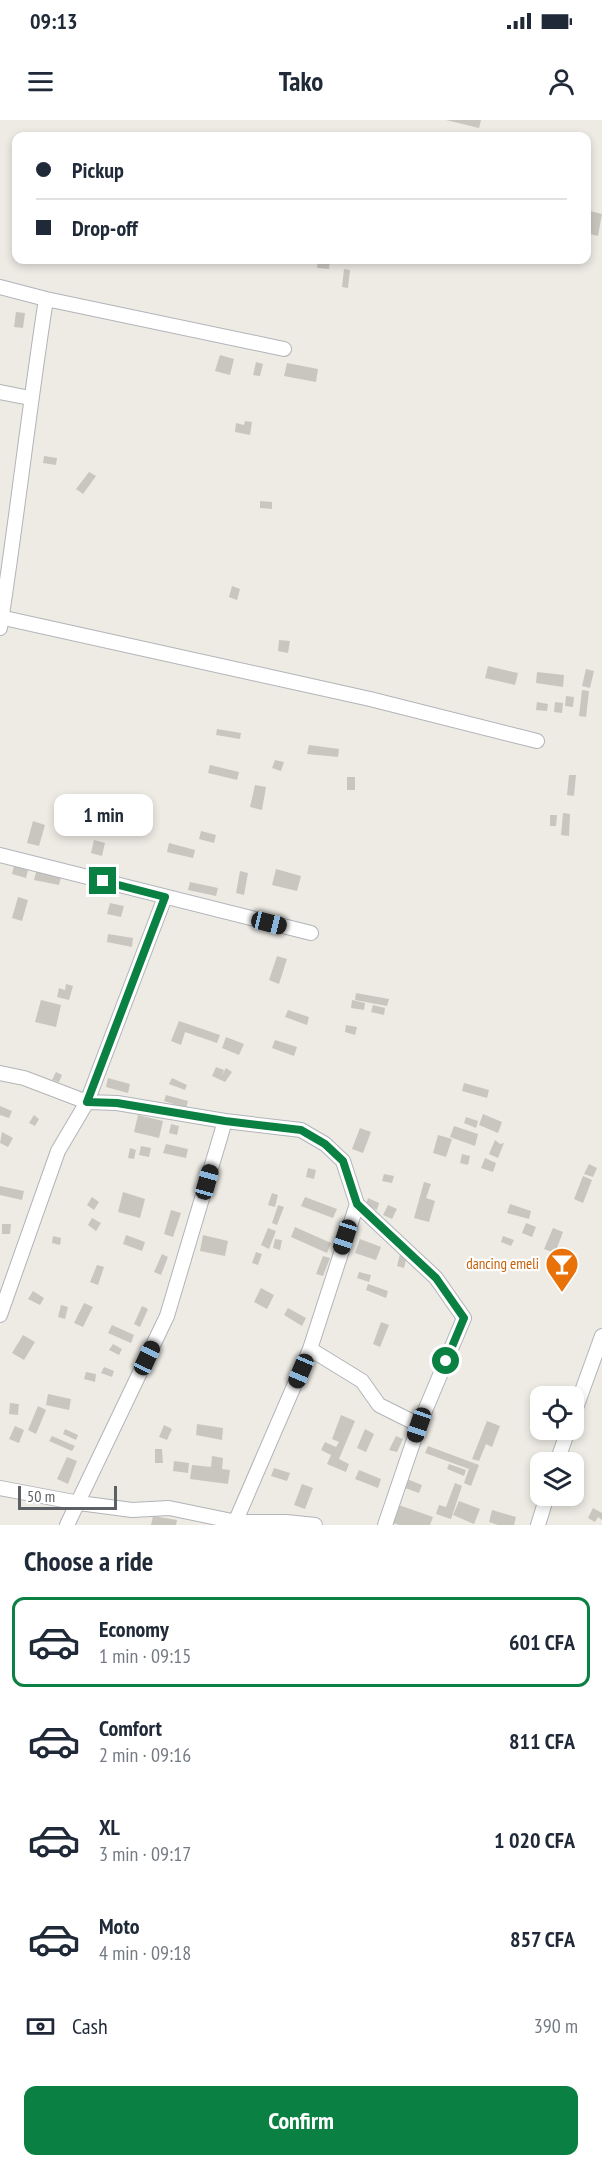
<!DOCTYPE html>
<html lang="en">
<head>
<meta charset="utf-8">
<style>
  :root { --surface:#fff; --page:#f2f2f3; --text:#1f2937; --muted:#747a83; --line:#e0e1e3; --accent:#0b8043 }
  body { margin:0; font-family:"PT Sans Narrow",sans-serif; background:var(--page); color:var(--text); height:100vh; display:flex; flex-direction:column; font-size:22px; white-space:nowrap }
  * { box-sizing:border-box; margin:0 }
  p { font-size:20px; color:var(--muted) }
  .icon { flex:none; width:33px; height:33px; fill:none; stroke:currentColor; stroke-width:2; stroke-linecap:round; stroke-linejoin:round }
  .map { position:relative; height:1405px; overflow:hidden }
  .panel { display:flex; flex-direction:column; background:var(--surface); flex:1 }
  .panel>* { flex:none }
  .guide { position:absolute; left:12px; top:12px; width:579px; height:132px; border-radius:12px; box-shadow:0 3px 9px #0003; display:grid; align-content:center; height:132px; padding:0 24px; background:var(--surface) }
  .controls { position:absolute; left:530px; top:1266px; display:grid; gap:12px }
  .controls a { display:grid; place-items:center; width:54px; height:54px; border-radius:12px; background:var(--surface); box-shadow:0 3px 9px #0003; font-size:30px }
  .scale { position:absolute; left:18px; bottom:15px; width:99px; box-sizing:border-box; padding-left:6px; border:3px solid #5c5f63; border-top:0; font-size:16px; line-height:21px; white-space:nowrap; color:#5c5f63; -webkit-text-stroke:4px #fff; paint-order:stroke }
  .end { position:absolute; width:27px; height:27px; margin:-14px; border:8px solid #0b8043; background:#fff; box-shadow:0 0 0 3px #fff }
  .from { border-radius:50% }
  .bubble { position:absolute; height:42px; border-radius:12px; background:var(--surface); box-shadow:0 3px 9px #0003; font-size:20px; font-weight:800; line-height:42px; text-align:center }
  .car { position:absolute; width:18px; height:36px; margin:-18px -9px; border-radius:8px; box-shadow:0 0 4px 2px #0007; background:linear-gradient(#222 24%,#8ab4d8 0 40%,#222 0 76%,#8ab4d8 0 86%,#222 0) }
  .guide b { display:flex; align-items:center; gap:21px; height:57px; font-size:22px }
  .guide b+b { border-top:2px solid var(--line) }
  .guide i { width:15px; height:15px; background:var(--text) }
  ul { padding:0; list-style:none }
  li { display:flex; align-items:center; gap:18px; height:90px; margin:0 12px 9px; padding:0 12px; border:3px solid transparent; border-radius:12px }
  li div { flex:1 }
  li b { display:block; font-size:22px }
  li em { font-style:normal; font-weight:800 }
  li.selected { border-color:var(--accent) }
  li>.icon { width:54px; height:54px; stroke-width:1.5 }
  h2 { padding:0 24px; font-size:27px; line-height:72px }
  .pay { display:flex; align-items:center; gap:15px; height:66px; padding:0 24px; font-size:22px }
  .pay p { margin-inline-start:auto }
  .action { display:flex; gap:12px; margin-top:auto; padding:12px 24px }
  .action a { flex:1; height:69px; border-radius:12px; background:var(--accent); color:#fff; font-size:24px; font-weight:800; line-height:69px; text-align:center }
  .status { display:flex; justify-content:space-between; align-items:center; height:42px; padding:0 30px; background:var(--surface); direction:ltr }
  .status svg { height:16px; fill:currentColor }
  header { display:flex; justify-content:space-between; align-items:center; height:78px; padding:0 24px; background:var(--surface); font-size:27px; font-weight:800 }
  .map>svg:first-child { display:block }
</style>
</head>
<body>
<div class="status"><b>09:13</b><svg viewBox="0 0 49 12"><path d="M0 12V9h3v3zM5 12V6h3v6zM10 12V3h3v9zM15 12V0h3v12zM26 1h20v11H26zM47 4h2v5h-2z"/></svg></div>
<header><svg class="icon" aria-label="menu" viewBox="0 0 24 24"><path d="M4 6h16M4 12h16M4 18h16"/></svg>Tako<svg class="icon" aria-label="person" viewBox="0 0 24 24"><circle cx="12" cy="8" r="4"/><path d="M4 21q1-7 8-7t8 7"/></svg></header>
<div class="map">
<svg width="602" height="1405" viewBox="0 0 602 1405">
  <rect width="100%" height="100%" fill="#edebe4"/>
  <path fill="#c9c6c0" d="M446,0H481L479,8Z
    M586,90L602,94L598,116L586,113Z
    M318,140L330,141L329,149L317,148Z
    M344,149L350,150L348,168L342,167Z
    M16,192L25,193L23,208L14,207Z
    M220,235L234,239L230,255L215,251Z
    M256,242L263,244L260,256L253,255Z
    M287,243L318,249L316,262L284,256Z
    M245,301L252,302L250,315L235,312L236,303L244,305Z
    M44,336L57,338L56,345L43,343Z
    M89,352L96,356L83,374L76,369Z
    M260,381L272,382V389L260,388Z
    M232,466L240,469L237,480L229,477Z
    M279,520L290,521L288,533L278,531Z
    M488,546L518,553L515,565L485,558Z
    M586,549L594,551L590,568L582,566Z
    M537,552L564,555L563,567L536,563Z
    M582,570L589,571L586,597L579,596Z
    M566,576L574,577L573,587L565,586Z
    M537,582L548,584L547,591L536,590Z
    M555,582L563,583L562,593L554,592Z
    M217,609L241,613L240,619L216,615Z
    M309,625L339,629L338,637L307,634Z
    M275,640L284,642L281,651L272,648Z
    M210,645L239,652L237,660L208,653Z
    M569,655H576L574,676L567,675Z
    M347,657H355V670H347Z
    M255,665L266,667L262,690L250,687Z
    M563,693L570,694L569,716L561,715Z
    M550,695H557L556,706H550Z
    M33,701L45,705L39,726L27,723Z
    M201,711L216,715L214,723L199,719Z
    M94,720L105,723L102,736L91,733Z
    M169,723L195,730L193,738L167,732Z
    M14,746L28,750L26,758L12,754Z
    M276,749L301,756L297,771L272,765Z
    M240,751L248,753L244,775L236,773Z
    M36,752L61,757L59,765L34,760Z
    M190,762L218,768L216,776L188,770Z
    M18,777L28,780L22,801L12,798Z
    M110,783L124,786L121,797L107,794Z
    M108,814L133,818L132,827L107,822Z
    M277,836L287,839L279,864L269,860Z
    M66,864L73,866L69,880L57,877L59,868L65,870Z
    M356,873L389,879L387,886L355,880Z
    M41,880L61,885L56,907L35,902Z
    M352,880L365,883L364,890L351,888Z
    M373,885L385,888L384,895L371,892Z
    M288,890L309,897L307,905L285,897Z
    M179,901L220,915L217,923L185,912L181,925L171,921Z
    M346,905L357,907L355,915L345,912Z
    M226,917L244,924L239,935L222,928Z
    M275,920L297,927L294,936L272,928Z
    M216,947L224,950L221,957L226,948L232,952L225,962L212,956Z
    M56,952L62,955L59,962L52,960Z
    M108,958L130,964L128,973L106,967Z
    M172,958L187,965L185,970L169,964Z
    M464,963L489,970L487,978L462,971Z
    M166,975L188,981L186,988L164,981Z
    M0,986L12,991L9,998L0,995Z
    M483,994L502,1002L498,1013L479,1005Z
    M34,995L39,999L35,1006L29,1003Z
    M138,995L163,1001L159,1018L134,1012Z
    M466,997L478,1001L476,1008L464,1003Z
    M171,1004L179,1006L177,1015L169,1013Z
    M454,1006L478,1014L475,1026L450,1017Z
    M360,1008L371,1012L363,1033L352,1029Z
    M2,1012L13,1018L8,1027L0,1023Z
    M438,1015L452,1019L446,1037L433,1033Z
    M495,1020L500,1024L504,1023L498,1038L489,1034Z
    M166,1024L188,1029L186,1038L163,1033Z
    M141,1026L151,1028L149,1037L139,1035Z
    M130,1028L136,1030L134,1039L128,1038Z
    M462,1034L470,1036L468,1045L460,1043Z
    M485,1038L496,1043L493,1052L481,1048Z
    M589,1044L597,1048L593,1057L584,1054Z
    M308,1048L316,1050L314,1059L306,1057Z
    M384,1054L394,1056L392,1063L382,1061Z
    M583,1056L592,1060L583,1083L574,1079Z
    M424,1062L431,1064L426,1078L435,1081L429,1102L414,1098Z
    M0,1066L24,1071L22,1080L0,1075Z
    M123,1072L145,1079L140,1098L118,1092Z
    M272,1073L278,1075L275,1087L268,1085Z
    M92,1077L99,1082L94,1090L87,1085Z
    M305,1077L337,1089L333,1098L301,1086Z
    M368,1078L379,1083L377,1090L366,1085Z
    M510,1084L531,1091L529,1099L507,1093Z
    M278,1085L284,1087L277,1105L272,1103Z
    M388,1085L397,1089L392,1099L383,1095Z
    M171,1090L181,1093L173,1117L164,1114Z
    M92,1098L101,1103L96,1111L88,1105Z
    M526,1103L536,1107L532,1117L522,1113Z
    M2,1104H11L10,1114H2Z
    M295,1107L331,1123L327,1133L291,1117Z
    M268,1108L276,1111L269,1129L261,1125Z
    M553,1108L563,1112L555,1133L544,1129Z
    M126,1115L145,1122L142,1131L123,1124Z
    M203,1115L228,1121L225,1136L200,1131Z
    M53,1116L61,1118L60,1125L52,1123Z
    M503,1116L514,1120L511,1126L501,1122Z
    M275,1119L282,1120L280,1130L273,1128Z
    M360,1119L381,1127L376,1140L355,1133Z
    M256,1132L262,1134L258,1145L252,1143Z
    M162,1134L168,1137L161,1155L154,1152Z
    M400,1134L407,1136L404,1148L397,1146Z
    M323,1136L330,1138L323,1156L316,1154Z
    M97,1145L104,1147L98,1165L90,1162Z
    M359,1152L371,1155L369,1162L357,1158Z
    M368,1164L388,1171L386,1178L366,1170Z
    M261,1168L274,1175L267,1189L254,1182Z
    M33,1171L44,1178L40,1185L28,1179Z
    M84,1183L93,1187L83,1207L74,1203Z
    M61,1185L68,1187L65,1199L58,1197Z
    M142,1186L148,1189L140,1207L134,1204Z
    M288,1188L306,1198L302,1206L284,1195Z
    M381,1202L389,1205L380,1227L373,1224Z
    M112,1205L134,1215L131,1223L108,1213Z
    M23,1215L35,1222L24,1240L12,1233Z
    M113,1224L122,1229L119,1235L109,1230Z
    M104,1247L114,1251L112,1257L101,1253Z
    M86,1252L96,1254L95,1262L84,1259Z
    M48,1274L71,1279L69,1290L46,1285Z
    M10,1283L19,1284L18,1295L9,1294Z
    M38,1286L46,1290L36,1314L28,1310Z
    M341,1295L355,1301L339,1339L349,1344L346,1352L327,1344L331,1335L321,1330L325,1322L336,1327L339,1322L332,1319Z
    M487,1301L500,1306L492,1327L486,1324L479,1341L472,1339Z
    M197,1304L223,1308L222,1320L196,1315Z
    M164,1305L172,1309L167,1320L159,1317Z
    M15,1306L24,1310L19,1323L9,1319Z
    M65,1309L78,1315L76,1320L63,1314Z
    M365,1309L374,1314L366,1332L357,1328Z
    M52,1316L75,1326L72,1331L49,1321Z
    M396,1316L403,1319L397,1332L389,1330Z
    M428,1326L479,1345L471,1366L464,1363L469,1349L425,1333Z
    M155,1329H162L163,1343H155Z
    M212,1336L223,1338L222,1349L230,1350L228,1364L190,1359L192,1345L211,1347Z
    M67,1337L77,1341L68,1364L57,1359Z
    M174,1341L189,1343L188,1353L173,1351Z
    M449,1344L466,1350L464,1356L447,1349Z
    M274,1348L290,1353L287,1361L271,1356Z
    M359,1350L381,1359L378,1368L355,1359Z
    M407,1359L422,1365L419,1373L405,1368Z
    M455,1363L462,1366L451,1399L436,1394L439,1385L446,1387Z
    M302,1364L313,1368L305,1389L294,1385Z
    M459,1381L480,1389L474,1404L453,1395Z
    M393,1383L433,1397L430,1405H399L387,1401Z
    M593,1388L602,1393V1400L598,1397L595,1402L588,1398Z
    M492,1390L516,1397L514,1405H498L489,1402Z
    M153,1396L177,1400L176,1405H151Z"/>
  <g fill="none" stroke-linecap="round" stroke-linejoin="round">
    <defs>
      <path id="minor" d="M0,167L46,179L284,229
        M0,272L30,278
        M0,497L370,579L537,621
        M0,508C17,398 29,288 46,179
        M0,735L311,813
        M0,953L24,958L87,982L117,983L225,1001L301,1010L325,1024L343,1041L357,1084L436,1158L464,1198L419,1305L385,1405
        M0,1195L58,1031L87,982L165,777
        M310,1229L362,1261L379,1285L419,1305
        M573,1296L602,1216
        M557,1342L568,1310
        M0,1368L79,1383L132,1390L169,1388L237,1402H286L315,1405
        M67,1405L167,1196L225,1001
        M234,1405L310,1229L357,1084
        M538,1405L547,1376"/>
    </defs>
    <use href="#minor" stroke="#b1b4b8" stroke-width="16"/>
    <use href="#minor" stroke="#fff" stroke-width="14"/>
  </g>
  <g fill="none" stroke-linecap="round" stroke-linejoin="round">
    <path stroke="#0b8043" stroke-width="8" d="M103,761L165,777L87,982L117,983L225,1001L301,1010L325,1024L343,1041L357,1084L436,1158L464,1198L446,1241"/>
  </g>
  <defs>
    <symbol id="bar-pin" viewBox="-11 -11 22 30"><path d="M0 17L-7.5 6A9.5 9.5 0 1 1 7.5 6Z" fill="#e8710a" stroke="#fff"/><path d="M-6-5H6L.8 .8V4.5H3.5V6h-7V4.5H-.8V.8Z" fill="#fff"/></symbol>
  </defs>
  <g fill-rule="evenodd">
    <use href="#bar-pin" x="543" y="1125" width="38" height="52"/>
  </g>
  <g text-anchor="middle" stroke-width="4.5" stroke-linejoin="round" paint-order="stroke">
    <g font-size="15" fill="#c56008" stroke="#fff" text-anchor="end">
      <text x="539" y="1149">dancing emeli</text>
    </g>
  </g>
</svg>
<div class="controls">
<a><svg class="icon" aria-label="locate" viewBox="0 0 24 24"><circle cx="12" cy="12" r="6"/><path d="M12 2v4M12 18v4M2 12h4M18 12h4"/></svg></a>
<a><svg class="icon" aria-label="layers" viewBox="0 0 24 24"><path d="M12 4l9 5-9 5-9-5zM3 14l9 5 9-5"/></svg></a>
</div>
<div class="scale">50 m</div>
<i class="end from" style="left:446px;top:1241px"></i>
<i class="end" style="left:103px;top:761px"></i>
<div class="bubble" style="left:54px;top:674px;width:99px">1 min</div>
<i class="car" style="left:269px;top:803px;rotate:104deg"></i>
<i class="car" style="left:207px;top:1062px;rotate:16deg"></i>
<i class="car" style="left:345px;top:1117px;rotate:198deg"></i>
<i class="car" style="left:147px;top:1238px;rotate:25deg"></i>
<i class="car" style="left:301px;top:1251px;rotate:203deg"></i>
<i class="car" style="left:419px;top:1305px;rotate:199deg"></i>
<div class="guide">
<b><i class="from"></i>Pickup</b>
<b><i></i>Drop-off</b>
</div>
</div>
<section class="panel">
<h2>Choose a ride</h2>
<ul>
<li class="selected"><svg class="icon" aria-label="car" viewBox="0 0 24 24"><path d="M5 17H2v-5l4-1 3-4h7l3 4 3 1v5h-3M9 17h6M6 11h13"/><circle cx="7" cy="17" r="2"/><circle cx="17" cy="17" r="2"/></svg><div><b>Economy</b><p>1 min · 09:15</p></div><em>601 CFA</em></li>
<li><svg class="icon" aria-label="car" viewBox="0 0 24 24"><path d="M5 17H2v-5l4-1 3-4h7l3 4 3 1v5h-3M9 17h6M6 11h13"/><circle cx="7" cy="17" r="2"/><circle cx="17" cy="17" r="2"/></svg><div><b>Comfort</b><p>2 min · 09:16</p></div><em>811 CFA</em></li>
<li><svg class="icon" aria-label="car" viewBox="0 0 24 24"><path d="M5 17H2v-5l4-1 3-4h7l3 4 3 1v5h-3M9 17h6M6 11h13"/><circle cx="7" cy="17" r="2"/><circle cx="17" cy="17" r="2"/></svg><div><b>XL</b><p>3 min · 09:17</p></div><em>1 020 CFA</em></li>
<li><svg class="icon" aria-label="car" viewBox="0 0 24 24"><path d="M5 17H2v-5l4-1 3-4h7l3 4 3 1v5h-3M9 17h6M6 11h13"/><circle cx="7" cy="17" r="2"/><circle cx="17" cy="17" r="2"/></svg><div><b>Moto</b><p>4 min · 09:18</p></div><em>857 CFA</em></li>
</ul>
<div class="pay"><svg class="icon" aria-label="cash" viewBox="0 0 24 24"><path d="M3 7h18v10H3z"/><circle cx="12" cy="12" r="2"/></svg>Cash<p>390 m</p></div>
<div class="action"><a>Confirm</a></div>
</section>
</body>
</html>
